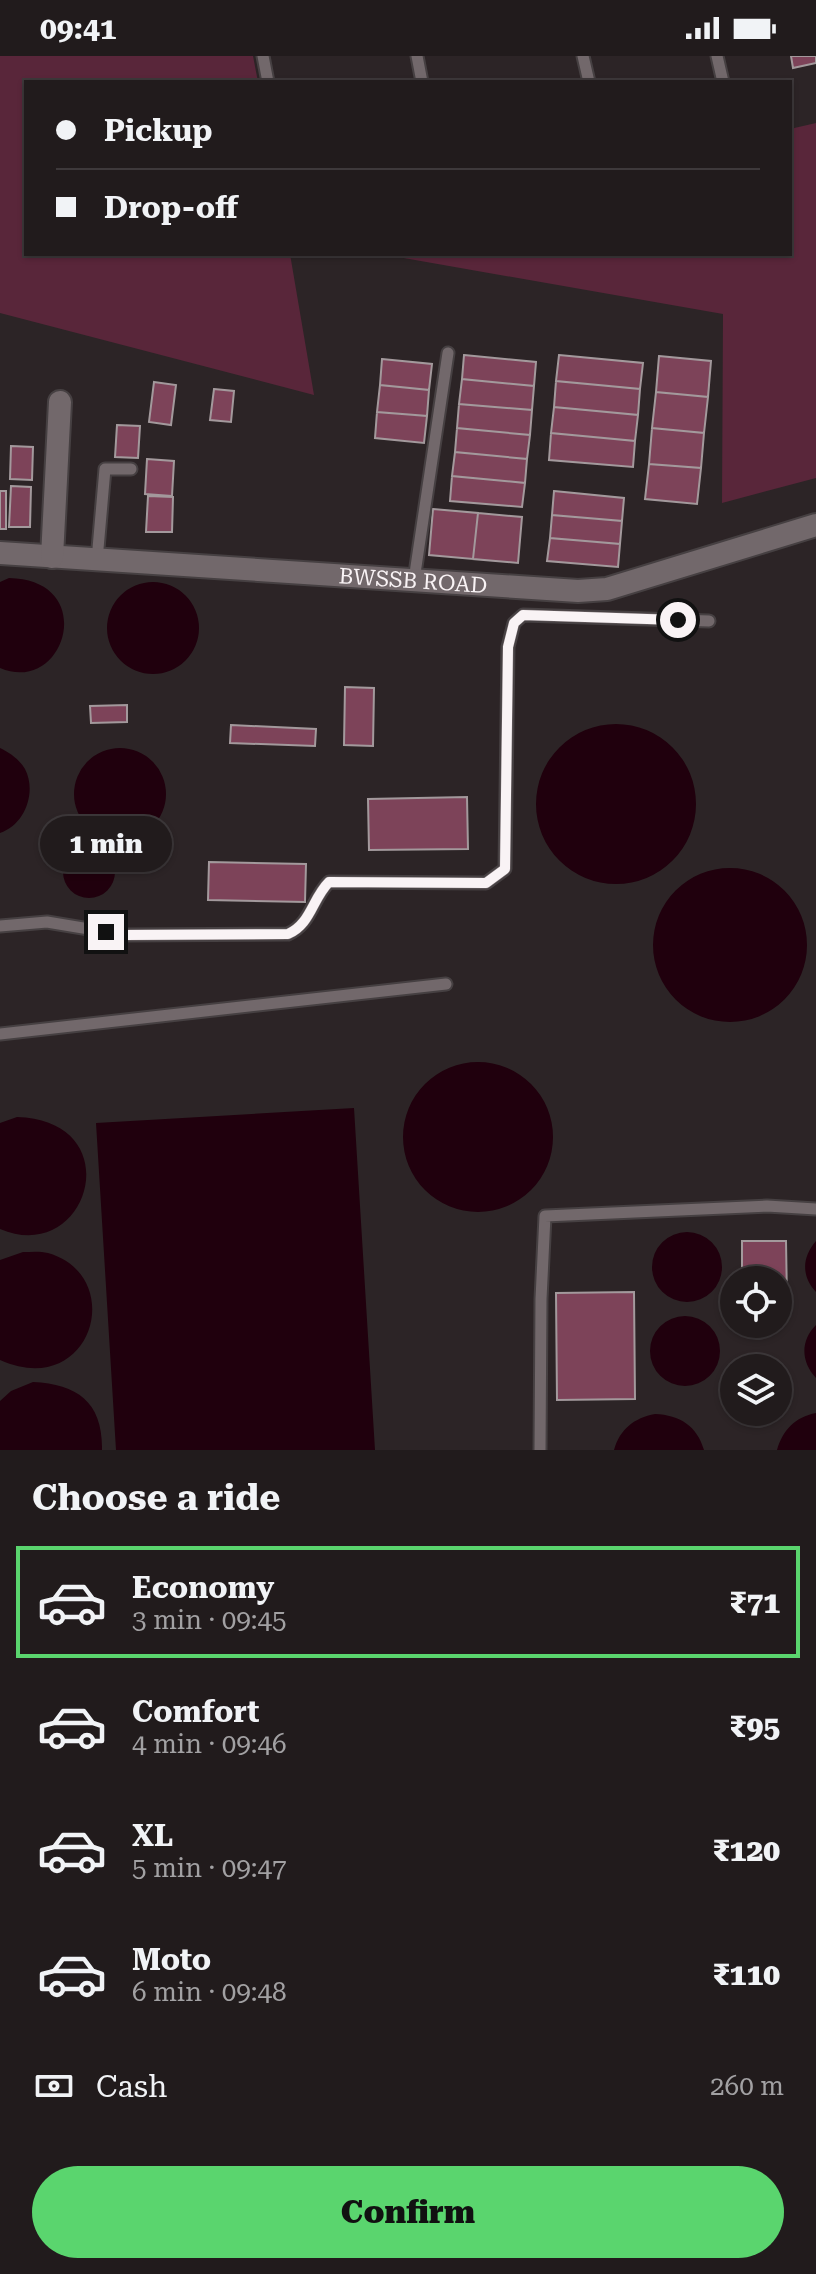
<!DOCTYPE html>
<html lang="en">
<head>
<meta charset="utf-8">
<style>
  :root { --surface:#211b1c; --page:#2d2829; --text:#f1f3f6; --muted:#a2a1a3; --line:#3e393b; --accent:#5ad56e }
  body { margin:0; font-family:"Roboto Serif",serif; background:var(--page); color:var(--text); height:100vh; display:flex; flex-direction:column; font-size:30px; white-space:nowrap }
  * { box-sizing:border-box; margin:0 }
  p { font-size:26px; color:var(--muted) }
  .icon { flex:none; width:44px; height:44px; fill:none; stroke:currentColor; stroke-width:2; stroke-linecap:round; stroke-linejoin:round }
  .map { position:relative; height:1394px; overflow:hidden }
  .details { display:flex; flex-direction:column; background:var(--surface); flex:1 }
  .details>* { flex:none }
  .guide { position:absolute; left:24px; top:24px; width:768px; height:176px; border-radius:0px; box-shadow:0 2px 6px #0004,0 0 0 2px var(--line); display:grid; align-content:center; height:176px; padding:0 32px; background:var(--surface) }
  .fabs { position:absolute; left:720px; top:1210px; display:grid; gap:16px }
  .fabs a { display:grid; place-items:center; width:72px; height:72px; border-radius:50%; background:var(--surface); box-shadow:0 2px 6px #0004,0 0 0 2px var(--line); font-size:40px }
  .end { position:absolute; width:36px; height:36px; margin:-18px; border:10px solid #f9f3f5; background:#111; box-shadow:0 0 0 4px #111 }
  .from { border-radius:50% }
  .bubble { position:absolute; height:56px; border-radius:28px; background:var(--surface); box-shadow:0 2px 6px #0004,0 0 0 2px var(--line); font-size:26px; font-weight:800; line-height:56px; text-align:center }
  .guide b { display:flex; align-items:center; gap:28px; height:76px; font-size:30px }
  .guide b+b { border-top:2px solid var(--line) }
  .guide i { width:20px; height:20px; background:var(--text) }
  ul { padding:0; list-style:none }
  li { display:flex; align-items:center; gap:24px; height:112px; margin:0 16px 12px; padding:0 16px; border:4px solid transparent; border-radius:0px }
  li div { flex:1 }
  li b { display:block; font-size:30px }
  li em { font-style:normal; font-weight:800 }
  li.active { border-color:var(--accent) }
  li>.icon { width:72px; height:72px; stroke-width:1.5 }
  h2 { padding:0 32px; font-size:36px; line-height:96px }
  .pay { display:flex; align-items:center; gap:20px; height:88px; padding:0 32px; font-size:30px }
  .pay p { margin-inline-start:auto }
  .action { display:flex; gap:16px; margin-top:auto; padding:16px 32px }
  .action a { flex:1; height:92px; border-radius:48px; background:var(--accent); color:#111; font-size:32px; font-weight:800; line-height:92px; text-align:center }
  .status { display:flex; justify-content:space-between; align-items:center; height:56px; padding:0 40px; background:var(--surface); direction:ltr }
  .status svg { height:22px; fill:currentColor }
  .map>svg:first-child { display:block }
</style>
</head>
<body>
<div class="status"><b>09:41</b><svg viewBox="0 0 49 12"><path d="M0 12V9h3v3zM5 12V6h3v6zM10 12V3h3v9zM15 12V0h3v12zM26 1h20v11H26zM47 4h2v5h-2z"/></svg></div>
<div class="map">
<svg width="816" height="1394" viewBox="0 0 816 1394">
  <rect width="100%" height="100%" fill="#2c2426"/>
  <path fill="#59263a" d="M0,0H253L258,26H26V198H290L314,339L0,257Z
    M816,67V422L722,447L723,258L381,198H790V73Z"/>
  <path fill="#20000d" d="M9,522C100,524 65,640 0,612V526Z
    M107 572a46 46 0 1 1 92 0a46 46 0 1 1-92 0Z
    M536 748a80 80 0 1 1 160 0a80 80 0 1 1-160 0Z
    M74 738a46 46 0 1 1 92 0a46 46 0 1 1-92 0Z
    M0,692C10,697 19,703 25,713C37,736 25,769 0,777Z
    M63 816a26 26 0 1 1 52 0a26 26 0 1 1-52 0Z
    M653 889a77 77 0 1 1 154 0a77 77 0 1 1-154 0Z
    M403 1081a75 75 0 1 1 150 0a75 75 0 1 1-150 0Z
    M354,1052L375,1394H116L96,1067Z
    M17,1061C132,1065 88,1211 0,1173V1067Z
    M652 1211a35 35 0 1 1 70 0a35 35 0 1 1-70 0Z
    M816,1185V1236C801,1220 802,1201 816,1185Z
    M23,1196C31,1196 40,1195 48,1197C128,1220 92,1345 0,1304V1204Z
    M650 1295a35 35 0 1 1 70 0a35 35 0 1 1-70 0Z
    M816,1269V1322C801,1306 800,1285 816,1269Z
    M33,1326C78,1328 103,1347 102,1394H0V1345L11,1335Z
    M816,1357V1394H777C783,1374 795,1361 816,1357Z
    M655,1358C680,1359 697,1370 704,1394H614C620,1373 634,1362 655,1358Z"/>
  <path fill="#7d4359" stroke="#a3999c" stroke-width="2" d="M791,0H816V7L793,12Z
    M464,299L536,306L534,330L462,323Z
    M559,299L643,307L640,333L556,325Z
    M659,300L711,305L708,341L656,336Z
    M382,303L432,308L429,334L380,329Z
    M462,323L534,330L532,354L459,348Z
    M556,325L640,333L638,359L554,351Z
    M154,326L176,329L171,369L149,366Z
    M380,329L429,334L427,360L377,356Z
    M214,333L234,335L231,366L210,364Z
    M656,336L708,341L704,377L652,372Z
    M459,348L532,354L530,379L457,372Z
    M554,351L638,359L635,385L551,377Z
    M377,356L427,360L424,387L375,382Z
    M117,369L140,370L138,402L115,401Z
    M457,372L530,379L527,403L455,396Z
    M652,372L704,377L701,412L649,408Z
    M551,377L635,385L633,411L549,404Z
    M11,390L33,391L32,424L10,423Z
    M455,396L527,403L525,427L452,420Z
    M147,403L174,405L172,440L145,438Z
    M649,408L701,412L697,448L645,443Z
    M452,420L525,427L522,451L450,445Z
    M11,430L31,431L30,471H9Z
    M0,435H6V473H0Z
    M554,435L624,442L622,465L552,459Z
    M148,440L173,441L172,476H146Z
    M433,453L478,457L473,503L429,499Z
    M478,457L522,461L518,507L473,503Z
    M552,459L622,465L620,488L550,482Z
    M550,482L620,488L618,511L547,505Z
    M345,631L374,632L373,690L344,689Z
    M127,649V666L91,667L90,650Z
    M231,669L316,673L315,690L230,687Z
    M467,741L468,793L369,794L368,743Z
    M209,806L306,808L305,846L208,844Z
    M742,1185H786L787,1244H778V1224H742Z
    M634,1236L635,1343L557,1344L556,1237Z"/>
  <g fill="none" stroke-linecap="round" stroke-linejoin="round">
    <defs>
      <path id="lane" d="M263,0L268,26
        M417,0L422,26
        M583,0L589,26
        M717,0L723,26
        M97,504L105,413H131
        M414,524L448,297
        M0,870L47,866L125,879L288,878C311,868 312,843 329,826L486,827L505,813L508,591L514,567L523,559L709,565
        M0,978L446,928
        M540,1394L541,1243L545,1160L767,1150L816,1153"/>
      <g id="street">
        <path id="s1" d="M0,497L578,535L607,533L816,469"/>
        <path d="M52,501L60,346"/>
      </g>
    </defs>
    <use href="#lane" stroke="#464042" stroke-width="15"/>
    <use href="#street" stroke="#464042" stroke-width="26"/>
    <use href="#lane" stroke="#72686b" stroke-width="11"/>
    <use href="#street" stroke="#72686b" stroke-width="22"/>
  </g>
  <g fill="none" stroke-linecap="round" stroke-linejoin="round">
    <path stroke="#f9f3f5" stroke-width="10" d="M106,876L125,879L288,878C311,868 312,843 329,826L486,827L505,813L508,591L514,567L523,559L678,564"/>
  </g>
  <g text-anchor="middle" stroke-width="8" stroke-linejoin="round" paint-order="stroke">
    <g font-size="22" fill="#f9f3f5" stroke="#2c2426">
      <text dy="8" stroke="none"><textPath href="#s1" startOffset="414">BWSSB ROAD</textPath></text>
    </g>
  </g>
</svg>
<div class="fabs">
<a><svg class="icon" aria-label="locate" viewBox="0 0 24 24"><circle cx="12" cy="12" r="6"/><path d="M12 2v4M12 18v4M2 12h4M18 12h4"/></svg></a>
<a><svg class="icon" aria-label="layers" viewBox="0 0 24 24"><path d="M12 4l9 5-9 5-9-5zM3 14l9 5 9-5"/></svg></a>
</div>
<i class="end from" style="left:678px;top:564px"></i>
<i class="end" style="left:106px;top:876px"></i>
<div class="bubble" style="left:40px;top:760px;width:132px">1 min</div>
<div class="guide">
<b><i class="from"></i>Pickup</b>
<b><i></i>Drop-off</b>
</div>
</div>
<section class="details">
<h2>Choose a ride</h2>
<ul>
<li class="active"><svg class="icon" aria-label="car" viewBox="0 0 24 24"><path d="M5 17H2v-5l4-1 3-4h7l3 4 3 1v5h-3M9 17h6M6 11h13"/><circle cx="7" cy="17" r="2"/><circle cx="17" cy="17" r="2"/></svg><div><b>Economy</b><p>3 min · 09:45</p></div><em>₹71</em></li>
<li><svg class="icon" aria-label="car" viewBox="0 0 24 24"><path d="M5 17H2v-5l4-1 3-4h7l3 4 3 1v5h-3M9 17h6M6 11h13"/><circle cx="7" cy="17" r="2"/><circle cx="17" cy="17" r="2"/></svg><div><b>Comfort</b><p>4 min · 09:46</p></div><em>₹95</em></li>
<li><svg class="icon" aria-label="car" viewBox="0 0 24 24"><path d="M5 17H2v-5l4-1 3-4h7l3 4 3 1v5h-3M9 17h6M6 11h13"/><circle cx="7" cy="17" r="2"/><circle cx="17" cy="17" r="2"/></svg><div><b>XL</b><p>5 min · 09:47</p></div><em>₹120</em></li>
<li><svg class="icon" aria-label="car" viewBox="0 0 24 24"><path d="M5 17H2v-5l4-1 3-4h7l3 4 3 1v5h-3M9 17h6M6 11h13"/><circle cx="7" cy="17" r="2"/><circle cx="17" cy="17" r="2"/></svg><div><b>Moto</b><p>6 min · 09:48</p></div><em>₹110</em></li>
</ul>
<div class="pay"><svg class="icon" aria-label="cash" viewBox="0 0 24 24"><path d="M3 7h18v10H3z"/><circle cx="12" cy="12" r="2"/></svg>Cash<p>260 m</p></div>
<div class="action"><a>Confirm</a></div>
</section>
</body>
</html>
